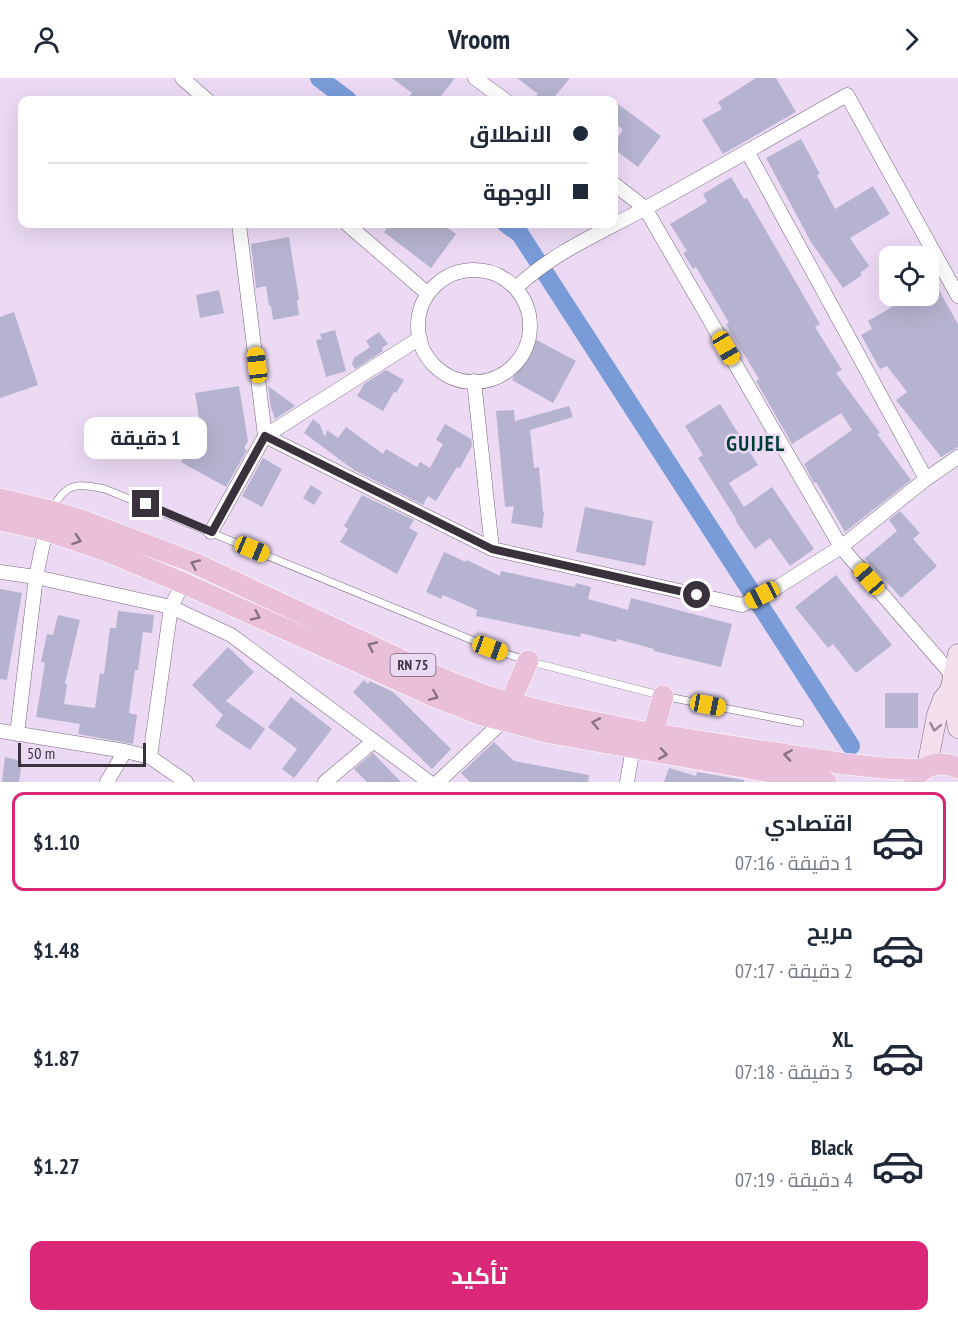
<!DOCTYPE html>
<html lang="ar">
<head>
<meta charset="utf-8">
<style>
  :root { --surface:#fff; --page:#f6f6f7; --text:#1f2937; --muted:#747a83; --line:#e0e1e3; --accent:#db2777 }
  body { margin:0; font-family:"PT Sans Narrow",Cairo,sans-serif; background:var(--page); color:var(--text); direction:rtl; height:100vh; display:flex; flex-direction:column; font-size:22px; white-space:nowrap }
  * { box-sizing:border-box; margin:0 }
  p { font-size:20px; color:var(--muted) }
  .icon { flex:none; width:33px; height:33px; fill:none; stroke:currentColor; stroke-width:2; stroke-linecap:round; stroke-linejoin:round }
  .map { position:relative; height:704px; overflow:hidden; direction:ltr }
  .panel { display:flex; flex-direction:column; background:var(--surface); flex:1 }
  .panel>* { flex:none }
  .hud { position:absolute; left:18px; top:18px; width:600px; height:132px; border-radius:12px; box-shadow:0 6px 24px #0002; direction:rtl; display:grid; align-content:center; height:132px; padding:0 30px; background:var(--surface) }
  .controls { position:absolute; left:879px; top:168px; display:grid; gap:12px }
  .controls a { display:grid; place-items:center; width:60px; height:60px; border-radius:12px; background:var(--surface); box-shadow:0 6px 24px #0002; font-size:30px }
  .scale { position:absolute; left:18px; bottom:15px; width:128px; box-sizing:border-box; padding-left:6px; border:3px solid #39323c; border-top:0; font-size:16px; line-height:21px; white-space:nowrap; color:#39323c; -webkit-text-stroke:4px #ecdaf4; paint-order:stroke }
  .end { position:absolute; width:27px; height:27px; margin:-14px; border:8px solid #39323c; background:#fff; box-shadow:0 0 0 3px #fff }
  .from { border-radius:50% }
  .bubble { position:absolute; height:42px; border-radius:12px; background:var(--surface); box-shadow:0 6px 24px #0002; font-size:20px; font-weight:700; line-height:42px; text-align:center; direction:rtl }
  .car { position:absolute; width:18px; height:36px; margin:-18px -9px; border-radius:8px; box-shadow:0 0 4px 2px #0007; background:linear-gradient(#f5c518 24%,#345 0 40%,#f5c518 0 76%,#345 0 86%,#f5c518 0) }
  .hud b { display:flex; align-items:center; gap:21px; height:57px; font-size:22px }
  .hud b+b { border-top:2px solid var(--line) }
  .hud i { width:15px; height:15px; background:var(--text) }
  ul { padding:10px 0 0; list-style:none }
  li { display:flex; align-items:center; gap:18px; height:99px; margin:0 12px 9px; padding:0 18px; border:3px solid transparent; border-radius:12px }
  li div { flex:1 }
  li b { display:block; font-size:22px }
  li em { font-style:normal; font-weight:700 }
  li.on { border-color:var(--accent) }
  li>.icon { width:54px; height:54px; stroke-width:1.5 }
  .cta { display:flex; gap:12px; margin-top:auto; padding:12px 30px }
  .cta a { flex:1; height:69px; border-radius:12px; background:var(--accent); color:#fff; font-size:24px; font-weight:700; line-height:69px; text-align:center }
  header { display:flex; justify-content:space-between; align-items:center; height:78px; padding:0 30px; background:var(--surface); font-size:27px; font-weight:700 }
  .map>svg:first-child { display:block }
</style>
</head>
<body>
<header><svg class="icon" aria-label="forward" viewBox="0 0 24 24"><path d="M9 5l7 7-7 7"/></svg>Vroom<svg class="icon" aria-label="person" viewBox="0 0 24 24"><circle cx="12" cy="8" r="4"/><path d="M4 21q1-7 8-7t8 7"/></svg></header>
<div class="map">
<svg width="958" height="704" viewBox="0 0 958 704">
  <rect width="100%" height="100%" fill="#ecdaf4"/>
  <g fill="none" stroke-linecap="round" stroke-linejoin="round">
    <path stroke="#799cd9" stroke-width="18" d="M319,0L348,22
      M506,146L520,156L851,668"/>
  </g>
  <path fill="#b5b3cf" d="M392,0H455L438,22H406L412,15Z
    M517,0H570L552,22H532L538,16Z
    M756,0H776L796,34L723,76L702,42L722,31L718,24Z
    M614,23L661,58L638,89L614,71V65L623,52L614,44Z
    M801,61L820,96L817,97L835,131L873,108L890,136L850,160L869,188L860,195L862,197L843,210L811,164L766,80Z
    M731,99L744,121L747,120L820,246L815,249L842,292L836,295L880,355L877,356L911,402L845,454L816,404L814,405L804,386L852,352L841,335L792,366L756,303L759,301L726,246L729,245L696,189L693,191L683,175L687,173L670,146L707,124L703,116Z
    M390,146H442L456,156L431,190L384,154Z
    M289,159L299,221L297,222L299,237L273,242L271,228H269L266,208L256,210L251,166Z
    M928,193L958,246V369L941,379L896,322L907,314L887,288L880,291L861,257L872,251L868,243L897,226L893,218H928Z
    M219,212L224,235L200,240L196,217Z
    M14,234L38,307L0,320V239Z
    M335,252L346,293L326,299L316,262L322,261L320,256Z
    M379,254L388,266L382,270L383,273L355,291L352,286L354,280L370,269L366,263Z
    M535,261L576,283L553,325L512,302Z
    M386,292L404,302L396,315L394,314L383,333L357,318L364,306Z
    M239,308L248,363L244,370L247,372L226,409L181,384L187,373L204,370L195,315Z
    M268,308L294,327L295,328L275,341L271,330Z
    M720,326L758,387L729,405L744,429L772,409L814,471L790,488L770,460L755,471L735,442L736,441L698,380L703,377L685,348Z
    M569,328L573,339L530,352L534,390L539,389L543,434H544L542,450L511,445L514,428L505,429L496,333L514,332L515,343Z
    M313,341L320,347L325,359L327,352L338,360L346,349L383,376L386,371L417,389L420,384L430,390L443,366L436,362L445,346L471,361L472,368L460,390L457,389L436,423L428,418L423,427L354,392L304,355Z
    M263,380L282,391L262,429L242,418Z
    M311,407L322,414L314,427L303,420Z
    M362,417L414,442L409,450L418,455L397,496L340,464L348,451L344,448Z
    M585,429L653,443L645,488L576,474Z
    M900,433L920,455L913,461L937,488L901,520L865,480L897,453L889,442Z
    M444,474L466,484L467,482L500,498L501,493L575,509L576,505L591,509L588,521L628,532L631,520L732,546L721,589L654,573V571L617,561L616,564L581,555L580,559L476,538L477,532L443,517L441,521L426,514Z
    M836,497L892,567L856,595L833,566L828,570L795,529Z
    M0,511L22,515L7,602L0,601Z
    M118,533L154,537L152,555L143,554L138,592H135L129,635L137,637L133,666L78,656L80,646L36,639L45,585L41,584L47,556L53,557L58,537L80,542L65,605L67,606L64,626L95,630L100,595L104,596L110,550H116Z
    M228,569L254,594L226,623L265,651L250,672L215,648L223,637L192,607Z
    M364,602L368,606L370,603L393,614L451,671L432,691L353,614Z
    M885,615H918V650H885Z
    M291,619L332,651L294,700L282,691L297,671L268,649Z
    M494,664L514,683L589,697L588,704H470L461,695Z
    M373,675L401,704H367L354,691Z
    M5,679L22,683L19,704H2Z
    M669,690L696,698L697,694L744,702V704H664Z"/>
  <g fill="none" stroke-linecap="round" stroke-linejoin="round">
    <defs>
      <path id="lane" d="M53,430C66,404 79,405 105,411L501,574L528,583L663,618L800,645"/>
      <path id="street" d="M182,0L207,22
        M475,0L505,22
        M747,73L926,401
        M614,106L645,130L841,469L953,598
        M239,146L265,358L492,471L742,527L773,512L841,469L926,401L958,379
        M347,146L428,216
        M418 248a56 56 0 1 1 112 0a56 56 0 1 1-112 0Z
        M517,209C554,174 600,155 644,131C712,94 779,55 847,17L958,218
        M474,303L492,471
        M211,454L265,358L420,260
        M0,494L36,499L171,529L231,557L429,704
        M0,653L125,673L150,679L186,704
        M17,656L36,499L47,446
        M150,679L171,529L183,505
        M107,704L125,673
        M325,704L374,663
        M438,704L503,643
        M627,704L633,670"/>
      <path id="secondary" d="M950,613L954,627L958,650
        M927,689L937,637L943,621L950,613L958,576"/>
      <path id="primary" d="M0,421L51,433L81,442L192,484L440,600L486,618L510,625L554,636L653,656L846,686L883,690L922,692
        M0,442L45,452L104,472L183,505L433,618L479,636L551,655L826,704
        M505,637L528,583
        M653,656L663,618
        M914,701C925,686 941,682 958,690"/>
    </defs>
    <use href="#lane" stroke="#77677e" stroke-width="8"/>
    <use href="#street" stroke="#77677e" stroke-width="15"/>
    <use href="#secondary" stroke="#77677e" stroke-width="21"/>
    <use href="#primary" stroke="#fff" stroke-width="22"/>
    <use href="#lane" stroke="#fff" stroke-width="7"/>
    <use href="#street" stroke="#fff" stroke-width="14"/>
    <use href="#secondary" stroke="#f4dfec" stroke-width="20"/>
    <use href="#primary" stroke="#e9bfd9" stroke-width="21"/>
  </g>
  <defs><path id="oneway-chevron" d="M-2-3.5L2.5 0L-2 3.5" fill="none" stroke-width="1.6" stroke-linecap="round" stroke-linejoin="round" transform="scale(1.5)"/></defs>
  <g stroke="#887183">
    <use href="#oneway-chevron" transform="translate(77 462) rotate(19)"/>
    <use href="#oneway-chevron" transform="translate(195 486) rotate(-156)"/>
    <use href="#oneway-chevron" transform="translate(256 538) rotate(25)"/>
    <use href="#oneway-chevron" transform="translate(372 568) rotate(-155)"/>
    <use href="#oneway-chevron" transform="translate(434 618) rotate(23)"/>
    <use href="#oneway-chevron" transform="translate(596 645) rotate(-169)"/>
    <use href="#oneway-chevron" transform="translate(663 676) rotate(10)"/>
    <use href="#oneway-chevron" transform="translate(788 677) rotate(-171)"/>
  </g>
  <use stroke="#968894" href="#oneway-chevron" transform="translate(935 649) rotate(101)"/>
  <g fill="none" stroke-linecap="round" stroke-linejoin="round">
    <path stroke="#39323c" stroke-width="8" d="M146,426L212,454L265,358L492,471L697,517"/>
  </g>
  <g text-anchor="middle" stroke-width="5" stroke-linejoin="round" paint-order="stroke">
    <rect fill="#ecdaf4" stroke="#6f6473" stroke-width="1.5" x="390.5" y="576" width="45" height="22" rx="4.5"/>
    <g font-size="14" font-weight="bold" fill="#39323c">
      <text x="413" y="592">RN 75</text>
    </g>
    <g font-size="21" font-weight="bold" letter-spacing="1.5" fill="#003e35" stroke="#ecdaf4">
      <text x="756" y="373">GUIJEL</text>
    </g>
  </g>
</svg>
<div class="controls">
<a><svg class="icon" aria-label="locate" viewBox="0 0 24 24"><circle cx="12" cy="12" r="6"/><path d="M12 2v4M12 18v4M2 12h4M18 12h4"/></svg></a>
</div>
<div class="scale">50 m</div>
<i class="end from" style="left:697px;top:517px"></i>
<i class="end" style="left:146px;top:426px"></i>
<div class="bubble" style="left:84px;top:339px;width:123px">1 دقيقة</div>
<i class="car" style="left:726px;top:270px;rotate:150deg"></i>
<i class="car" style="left:257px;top:287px;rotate:353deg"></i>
<i class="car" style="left:252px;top:471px;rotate:113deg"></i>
<i class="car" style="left:869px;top:501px;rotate:319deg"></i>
<i class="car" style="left:762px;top:517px;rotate:242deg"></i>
<i class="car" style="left:490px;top:570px;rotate:110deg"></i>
<i class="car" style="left:708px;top:627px;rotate:101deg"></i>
<div class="hud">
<b><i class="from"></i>الانطلاق</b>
<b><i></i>الوجهة</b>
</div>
</div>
<section class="panel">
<ul>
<li class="on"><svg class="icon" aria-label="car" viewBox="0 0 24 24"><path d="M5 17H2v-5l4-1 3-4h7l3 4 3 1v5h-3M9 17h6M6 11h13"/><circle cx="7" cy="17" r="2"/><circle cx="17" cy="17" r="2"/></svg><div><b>اقتصادي</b><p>1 دقيقة · 07:16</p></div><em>$1.10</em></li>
<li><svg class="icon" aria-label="car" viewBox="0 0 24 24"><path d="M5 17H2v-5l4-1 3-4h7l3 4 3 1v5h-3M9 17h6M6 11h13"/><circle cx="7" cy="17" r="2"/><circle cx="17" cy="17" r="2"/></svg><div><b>مريح</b><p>2 دقيقة · 07:17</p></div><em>$1.48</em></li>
<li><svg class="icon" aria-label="car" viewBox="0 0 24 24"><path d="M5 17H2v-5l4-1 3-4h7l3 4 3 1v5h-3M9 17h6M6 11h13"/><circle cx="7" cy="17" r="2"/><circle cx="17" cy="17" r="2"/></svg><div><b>XL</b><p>3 دقيقة · 07:18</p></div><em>$1.87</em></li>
<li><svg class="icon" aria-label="car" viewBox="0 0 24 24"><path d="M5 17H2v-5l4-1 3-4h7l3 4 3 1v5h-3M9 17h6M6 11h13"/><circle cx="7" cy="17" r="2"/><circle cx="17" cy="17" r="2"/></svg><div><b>Black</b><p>4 دقيقة · 07:19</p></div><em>$1.27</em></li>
</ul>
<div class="cta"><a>تأكيد</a></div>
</section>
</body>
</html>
